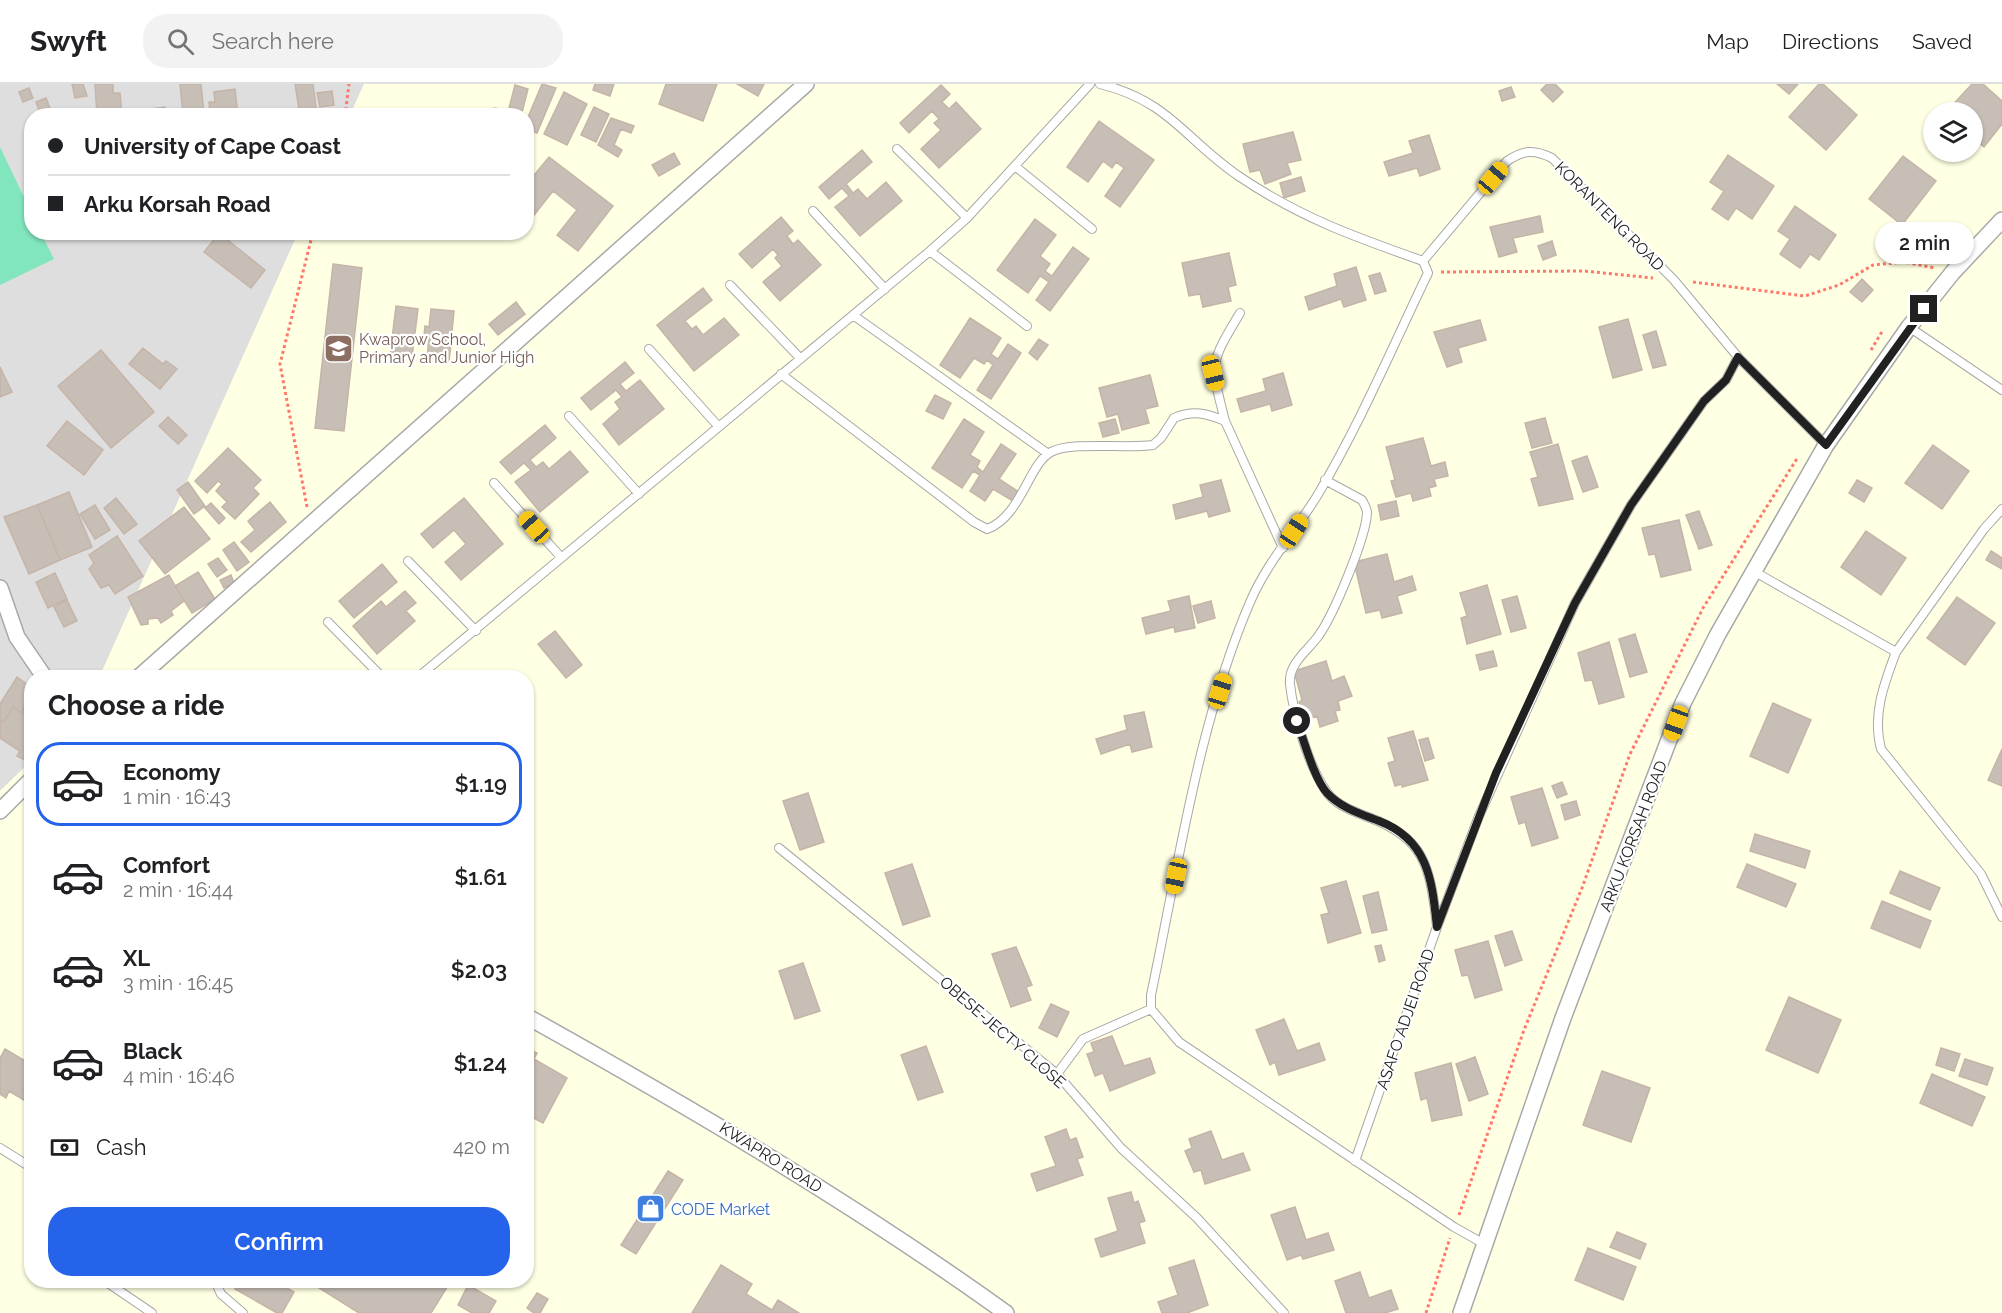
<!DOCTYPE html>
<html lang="en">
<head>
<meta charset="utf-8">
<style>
  :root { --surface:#fff; --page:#f2f2f2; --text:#202124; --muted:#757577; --line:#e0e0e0; --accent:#2563eb }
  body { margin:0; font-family:Raleway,sans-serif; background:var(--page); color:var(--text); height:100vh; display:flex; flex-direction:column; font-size:22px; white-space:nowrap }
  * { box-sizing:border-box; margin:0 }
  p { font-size:20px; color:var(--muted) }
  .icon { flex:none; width:33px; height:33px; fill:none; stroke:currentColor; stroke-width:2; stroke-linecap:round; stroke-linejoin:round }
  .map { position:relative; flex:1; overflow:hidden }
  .drawer { position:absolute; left:24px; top:586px; width:510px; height:618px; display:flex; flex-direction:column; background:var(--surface); border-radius:24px; box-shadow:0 2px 4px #0004 }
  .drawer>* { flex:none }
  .banner { position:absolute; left:24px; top:24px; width:510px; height:132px; border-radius:24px; box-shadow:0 2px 4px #0004; display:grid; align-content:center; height:132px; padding:0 24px; background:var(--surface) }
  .fabs { position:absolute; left:1923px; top:18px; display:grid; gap:12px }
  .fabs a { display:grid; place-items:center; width:60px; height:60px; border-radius:50%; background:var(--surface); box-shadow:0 2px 4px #0004; font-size:30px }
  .end { position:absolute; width:27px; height:27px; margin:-14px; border:8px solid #212121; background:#fff; box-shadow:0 0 0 3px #fff }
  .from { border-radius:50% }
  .bubble { position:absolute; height:42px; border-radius:21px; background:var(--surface); box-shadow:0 2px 4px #0004; font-size:20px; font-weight:600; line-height:42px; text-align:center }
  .car { position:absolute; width:18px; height:36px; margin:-18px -9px; border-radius:8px; box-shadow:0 0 4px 2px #0007; background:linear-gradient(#f5c518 24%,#345 0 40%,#f5c518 0 76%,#345 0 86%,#f5c518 0) }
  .banner b { display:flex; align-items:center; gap:21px; height:57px; font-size:22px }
  .banner b+b { border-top:2px solid var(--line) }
  .banner i { width:15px; height:15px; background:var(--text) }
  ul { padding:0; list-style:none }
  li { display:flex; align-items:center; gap:18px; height:84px; margin:0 12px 9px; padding:0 12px; border:3px solid transparent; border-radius:24px }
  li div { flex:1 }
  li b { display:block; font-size:22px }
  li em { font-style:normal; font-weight:600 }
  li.on { border-color:var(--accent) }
  li>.icon { width:54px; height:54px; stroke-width:1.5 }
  h2 { padding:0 24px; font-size:27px; line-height:72px }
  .pay { display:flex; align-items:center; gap:15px; height:66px; padding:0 24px; font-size:22px }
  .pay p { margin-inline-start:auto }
  .button { display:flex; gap:12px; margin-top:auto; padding:12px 24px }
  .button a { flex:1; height:69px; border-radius:24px; background:var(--accent); color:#fff; font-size:24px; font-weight:600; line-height:69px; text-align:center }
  header { display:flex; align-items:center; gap:36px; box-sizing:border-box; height:84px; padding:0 30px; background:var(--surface); border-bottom:2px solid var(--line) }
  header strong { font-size:28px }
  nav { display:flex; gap:33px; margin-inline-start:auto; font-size:21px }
  .search { width:420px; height:54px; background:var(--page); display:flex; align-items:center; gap:15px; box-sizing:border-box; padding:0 21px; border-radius:24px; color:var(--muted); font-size:22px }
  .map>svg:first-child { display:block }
</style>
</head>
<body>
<header>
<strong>Swyft</strong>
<div class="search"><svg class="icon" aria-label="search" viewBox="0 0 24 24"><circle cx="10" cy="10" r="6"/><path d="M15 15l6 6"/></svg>Search here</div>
<nav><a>Map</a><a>Directions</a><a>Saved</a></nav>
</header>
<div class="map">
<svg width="2002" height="1229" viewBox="0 0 2002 1229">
  <rect width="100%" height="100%" fill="#f2eee7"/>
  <path fill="#dfdede" d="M0,0H364L350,31L32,32V148L298,149L99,594H32L31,677L0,707Z"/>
  <path fill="#ffffe3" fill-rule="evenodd" d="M364,0H2002V1229H0V707L31,677L32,1197H526V594H99L298,149L526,148V32L350,31ZM1934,28H1972V68H1934Z"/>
  <path fill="#81e5bd" d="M0,63L31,128L32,148L41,149L54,175L0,201Z"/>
  <path fill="#c7beb6" stroke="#c5b4a8" stroke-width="1.5" d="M72,0H83L87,12L75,14Z
    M95,0H113V9H120L122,32H97Z
    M180,0H201L204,29L183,31Z
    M295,0H313L317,32H300Z
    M542,0L556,4L537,49L526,45V38Z
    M595,0H614L610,12L593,6Z
    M666,0H717L703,37L659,20Z
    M737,0H764L758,12Z
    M1547,0H1555L1563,8L1553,18L1541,6Z
    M1777,0H1798L1789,10Z
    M1819,0H1823L1857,31L1826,66L1789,33Z
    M1972,0H1983L2002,17V40L1984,63L1972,53V28H1946Z
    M515,1L528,5L521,32H507Z
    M941,1L950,10L942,18L949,25L956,18L981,45L939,84L921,65L941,46L934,39L939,35L932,27L909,49L900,39Z
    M1511,3L1515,13L1502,17L1499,7Z
    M29,4L33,14L23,18L19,8Z
    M235,5L238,32H210L209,18H215L214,8Z
    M332,7L334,21L320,23L317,9Z
    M564,8L587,20L567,61L544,50Z
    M46,14L53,32H41L36,18Z
    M165,23L166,32H134L133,27Z
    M594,23L609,30L596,58L581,51Z
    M496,24L498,32H450Z
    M611,34L634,42L631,49L621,45L614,61L622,66L618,73L598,61Z
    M1099,37L1154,76L1120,123L1105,112L1124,84L1116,78L1112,84L1103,77L1088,98L1067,83Z
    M1293,48L1301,76L1287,79L1291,90L1265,100L1260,86L1250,88L1243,60Z
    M1429,51L1440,85L1420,92L1417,84L1389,92L1384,78L1413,69L1409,57Z
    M862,66L872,78L846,100L853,109L858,105L867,115L886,98L902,117L860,152L835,123L849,112L842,104L829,115L819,103Z
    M674,69L680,80L659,92L652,81Z
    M1728,71L1774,102L1752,135L1736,124L1728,136L1712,125L1724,107L1710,98Z
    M1903,72L1936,97L1902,141L1869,115Z
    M549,73L613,122L578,167L557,151L577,126L553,107L531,135L526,132V101Z
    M1301,93L1305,107L1284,114L1280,99Z
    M1795,122L1836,151L1819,176L1810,170L1800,184L1780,170L1790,155L1778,147Z
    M1540,132L1543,148L1513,154L1517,168L1499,173L1490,143Z
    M781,133L793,147L787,152L793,160L798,156L821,181L780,217L763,198L782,182L775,174L778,171L773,165L752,184L739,170Z
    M1035,135L1056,151L1040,172L1050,180L1045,187L1052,192L1073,163L1089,175L1050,227L1036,216L1049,198L1040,192L1028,209L997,186Z
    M219,149L265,186L251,204L204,168Z
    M1552,157L1556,171L1543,176L1538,162Z
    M1229,169L1236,201L1228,203L1231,217L1203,223L1200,210L1189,212L1182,179Z
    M333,180L362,184L344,347L315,344Z
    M1356,183L1366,216L1344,223L1341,215L1309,226L1305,213L1337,202L1334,190Z
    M1380,189L1386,207L1375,210L1369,192Z
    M1862,195L1873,206L1862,218L1850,208Z
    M703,204L712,216L685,237L692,245L696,242L703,251L724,234L739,251L694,287L657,241Z
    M516,218L525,230L498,251L489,240Z
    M396,222L418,225L412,273L390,271Z
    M431,225L454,227L449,278L427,275L429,253L424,252L425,242L429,243Z
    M970,234L1001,254L991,270L998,275L1008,260L1021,269L991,315L977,306L993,281L987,276L984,280L974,274L960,294L940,281Z
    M1628,235L1642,286L1613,294L1599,243Z
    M1480,236L1486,256L1458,264L1462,278L1447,283L1434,248Z
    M1656,247L1666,281L1653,284L1643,251Z
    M1039,255L1048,261L1037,276L1029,269Z
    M143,264L163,280L166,277L177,285L160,305L129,280Z
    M101,266L154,328L111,364L58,302Z
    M625,278L634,289L620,300L626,307L640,296L664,325L619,361L603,340L620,325L615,318L622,313L616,306L591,326L581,314Z
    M0,283L12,308L0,313Z
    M1283,289L1292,321L1272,327L1270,320L1241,328L1237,315L1266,307L1263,295Z
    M1150,291L1158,322L1145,325L1149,339L1122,346L1118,330L1107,333L1099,304Z
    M935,311L951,319L943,335L926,327Z
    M168,333L187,351L178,360L159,342Z
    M1545,334L1552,359L1532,364L1525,339Z
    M964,335L984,348L970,371L980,377L977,383L983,388L1001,360L1016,370L999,395L1019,408L1013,417L993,405L985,417L970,407L980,391L973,387L962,404L932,384Z
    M1115,335L1119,349L1103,353L1099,339Z
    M67,337L103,366L84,391L47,362Z
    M545,341L556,354L530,376L536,383L543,378L549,385L570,367L588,388L540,428L515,398L531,386L524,379L511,390L500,378Z
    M1423,354L1431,382L1445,378L1448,392L1434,395L1436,402L1429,404L1431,412L1413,417L1411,409L1396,413L1391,397L1395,396L1386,363Z
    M1558,360L1573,415L1539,422L1531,395L1538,393L1530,368Z
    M1933,361L1969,387L1942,425L1905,399Z
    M228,364L261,396L253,404L259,410L235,435L222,423L227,418L216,407L222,400L218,397L207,409L195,397Z
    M1587,372L1598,403L1583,408L1572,377Z
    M1221,396L1230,427L1209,433L1207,427L1176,435L1173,421L1203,413L1200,401Z
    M1857,396L1872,404L1864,418L1849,409Z
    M188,398L205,422L194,430L177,406Z
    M69,408L92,463L60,476L37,421Z
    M116,414L137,440L124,450L104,424Z
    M464,414L503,460L461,496L445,478L466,460L454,446L433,464L421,450Z
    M1396,417L1399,432L1381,436L1378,421Z
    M270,418L286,438L251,468L241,458L255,446L248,437Z
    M211,419L225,434L219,440L205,424Z
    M37,421L60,476L29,490L4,433Z
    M95,421L110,446L95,455L80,430Z
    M184,423L210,455L165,490L139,457Z
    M1699,427L1712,461L1699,465L1686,431Z
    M1679,436L1691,486L1661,493L1655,470L1649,471L1642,444Z
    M1866,447L1906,474L1881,511L1841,483Z
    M117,452L143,492L115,510L109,501L101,504L89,485L94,479L89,471Z
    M234,458L249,478L237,487L223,466Z
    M1991,467L2002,474V485L1986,476Z
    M1387,470L1394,498L1412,492L1416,506L1397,512L1402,529L1382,534L1380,526L1366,529L1354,478Z
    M218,474L227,486L217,493L208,480Z
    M382,480L397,498L354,534L339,517Z
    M198,488L215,515L192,529L175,502Z
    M55,489L67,515L48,524L36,498Z
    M169,491L184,517L171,527L173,531L161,539L158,534L148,535V540L141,541L128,513Z
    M231,491L234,499L224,504L220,496Z
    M1487,501L1501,550L1467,560L1461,534L1467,532L1460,509Z
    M405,507L416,519L406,527L415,537L377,570L353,542L381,517L386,523Z
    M1189,512L1195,544L1175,548L1174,543L1146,550L1142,534L1171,527L1168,517Z
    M1517,512L1526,544L1511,548L1502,516Z
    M1957,513L1995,539L1965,581L1927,554Z
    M67,516L77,537L64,543L54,523Z
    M1211,517L1215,534L1198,539L1193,522Z
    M555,547L582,581L566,594L538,560Z
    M1635,550L1647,588L1630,593L1619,555Z
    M1609,558L1624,613L1599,620L1592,596L1585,597L1578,569Z
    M1493,567L1497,582L1480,586L1476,571Z
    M1326,577L1332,597L1344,592L1352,612L1338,617L1340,626L1335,627L1338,637L1320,643L1317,632L1306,636L1299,618L1302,616L1294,587Z
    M17,593L32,604L25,617L28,619L22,629L13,623L5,636L0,638V620Z
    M29,611L32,613V665L23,675L17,672L20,667L0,654V638L5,636L13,623L22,629Z
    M1773,619L1811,636L1788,689L1750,672Z
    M1144,628L1152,663L1132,668L1130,660L1101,670L1096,655L1127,646L1124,632Z
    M1413,647L1428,696L1402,703V700L1395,702L1388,679L1395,677L1388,654Z
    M1428,654L1434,674L1425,677L1419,656Z
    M2002,665V702L1988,696Z
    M1562,698L1567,710L1557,714L1552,702Z
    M1542,704L1558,754L1532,762L1525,738L1519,740L1511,713Z
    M808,709L824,758L800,766L783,717Z
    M1576,717L1580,731L1565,736L1561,721Z
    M1755,750L1810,767L1805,784L1750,767Z
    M912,780L930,832L903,841L885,789Z
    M1747,780L1796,800L1786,823L1737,803Z
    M1900,787L1940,804L1930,826L1890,809Z
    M1346,797L1361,849L1328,859L1321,831L1329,829L1321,804Z
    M1378,808L1387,846L1372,849L1363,812Z
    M1882,817L1931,837L1920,864L1871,844Z
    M1512,847L1522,876L1505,882L1495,852Z
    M1488,857L1502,906L1475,914L1468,891L1462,892L1455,866Z
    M1381,861L1385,876L1379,878L1375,862Z
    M1016,863L1032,901L1026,903L1031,916L1011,923L992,870Z
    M803,879L820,927L795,935L779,887Z
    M1789,913L1841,936L1818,989L1766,966Z
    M1051,920L1069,928L1057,953L1039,944Z
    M1284,935L1297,967L1319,959L1325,976L1279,991L1275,978L1270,981L1256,946Z
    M1112,952L1124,982L1150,974L1155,989L1110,1007L1103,989L1095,992L1087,970L1094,968L1091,959Z
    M926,962L943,1008L918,1016L901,971Z
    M526,964L537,969L534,975L567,994L543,1039L526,1030Z
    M1941,964L1960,970L1954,987L1936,981Z
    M5,965L25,977L32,974V1021L9,1007L6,1014L0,1010V974Z
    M1475,973L1488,1010L1469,1017L1456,980Z
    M1965,975L1993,984L1987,1001L1959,992Z
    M1451,979L1462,1031L1432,1037L1427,1014L1421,1016L1415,989Z
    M1602,987L1650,1004L1631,1058L1583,1041Z
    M1932,990L1985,1013L1972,1042L1920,1019Z
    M1066,1045L1070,1056L1076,1054L1083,1073L1077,1075L1083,1091L1037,1107L1031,1090L1056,1082L1045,1053Z
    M1211,1047L1222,1076L1243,1069L1250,1086L1205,1100L1201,1086L1194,1088L1185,1067L1192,1064L1189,1055Z
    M668,1087L683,1096L636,1170L621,1161Z
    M1131,1108L1134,1119L1138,1117L1145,1137L1139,1139L1145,1159L1101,1173L1095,1155L1118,1147L1108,1114Z
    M1295,1123L1306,1156L1328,1149L1334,1166L1303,1175L1301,1171L1287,1176L1271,1131Z
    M1617,1148L1646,1160L1640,1175L1610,1163Z
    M1588,1164L1636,1183L1623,1216L1575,1196Z
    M1194,1176L1208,1221L1187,1229H1162L1158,1218L1178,1211L1169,1184Z
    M721,1181L752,1200L746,1210L772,1226L778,1216L799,1229H692Z
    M1360,1188L1369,1214L1391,1206L1398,1225L1385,1229H1346L1335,1197Z
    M239,1197H274L294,1208L282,1229H277L235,1205Z
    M308,1197H451L431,1229H359Z
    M468,1201L496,1217L489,1229H472L458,1221Z
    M537,1209L548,1215L540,1229H534L527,1224Z"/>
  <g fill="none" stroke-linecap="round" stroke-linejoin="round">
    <defs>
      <path id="service" d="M1100,0C1170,17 1186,57 1240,93C1301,134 1355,153 1423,177L1428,189C1392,264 1359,342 1317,412C1296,446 1267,479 1251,516C1199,635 1178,783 1151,911V925L1179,958L1454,1143L1486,1161
        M897,65L967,134
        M1015,82L1092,145
        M813,127L885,205
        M930,167L1027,242
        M1423,177L1507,77C1524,66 1534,65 1552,74L1674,196L1738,273
        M730,201L800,274
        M853,231L1047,369
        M1909,243L2002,306
        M649,265L718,342
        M781,290L974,438L987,445C1021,433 1029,379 1051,368C1073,357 1125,365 1153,361L1161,354L1174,334C1193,326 1206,329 1225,337L1283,464
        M569,332L639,410
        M1225,337C1210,278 1209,281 1240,229
        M1325,396L1362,416C1364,420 1367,424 1367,429C1366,453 1334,530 1319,551C1309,566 1288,579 1290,600C1293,629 1309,683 1326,707C1335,721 1353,727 1368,733C1427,755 1430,785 1437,842
        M494,399L560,472
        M408,477L476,547
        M1755,488L1896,568L1984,445L2002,425
        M328,538L383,594
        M1896,568C1884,600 1872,631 1881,665L1981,790L2002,833
        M417,594L930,167L967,134L1090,0
        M779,764L1057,990L1121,1064L1197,1134L1284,1229
        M1057,990L1083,955L1151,925
        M0,1064L32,1084
        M1355,1077L1437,843L1479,732L1575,519L1631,421L1704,317L1726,296L1738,273L1826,361
        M105,1197L152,1229
        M215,1197L221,1210L243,1229"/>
      <path id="minor" d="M0,504L17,553L45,594
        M138,594L806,0
        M0,727L32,695
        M526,932C691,1024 853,1119 1006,1229
        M1461,1229L1563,934L1683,619L1718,550L1826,361L1909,243L1953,188L2002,136"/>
    </defs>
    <use href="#service" stroke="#a8a8a8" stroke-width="10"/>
    <use href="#minor" stroke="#a8a8a8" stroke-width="18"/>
    <path stroke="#ff786b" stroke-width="3" stroke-dasharray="3 3" stroke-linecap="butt" d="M345,32L349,0
      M1441,188L1584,187L1653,194
      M1693,198L1805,212L1839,201L1873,181L1904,178L1935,184
      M1871,266L1883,246
      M307,423L280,280L313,148
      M1459,1131L1524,946L1582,804L1630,670L1703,524L1798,373
      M1426,1229L1450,1154"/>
    <use href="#service" stroke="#fff" stroke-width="8"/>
    <use href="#minor" stroke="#fff" stroke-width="15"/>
  </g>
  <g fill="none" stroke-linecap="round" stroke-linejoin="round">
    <path stroke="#212121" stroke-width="8" d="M1297,637C1304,657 1314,694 1327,709C1341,724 1361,730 1379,737C1429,756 1432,798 1437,843L1496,689L1575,519L1631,421L1704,317L1726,296L1738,273L1826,361L1924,225"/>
  </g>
  <defs>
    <symbol id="school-square" viewBox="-11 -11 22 22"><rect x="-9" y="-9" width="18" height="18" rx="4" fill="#8d6e63" stroke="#fff"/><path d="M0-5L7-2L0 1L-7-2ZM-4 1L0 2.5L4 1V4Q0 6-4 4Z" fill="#fff"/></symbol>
    <symbol id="shop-square" viewBox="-11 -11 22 22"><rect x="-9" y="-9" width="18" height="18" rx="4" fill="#3f7fe0" stroke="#fff"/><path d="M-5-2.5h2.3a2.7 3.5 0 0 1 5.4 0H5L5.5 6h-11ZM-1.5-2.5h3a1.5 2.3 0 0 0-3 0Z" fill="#fff"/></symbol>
  </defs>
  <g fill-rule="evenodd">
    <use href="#school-square" x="322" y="248" width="33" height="33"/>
    <use href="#shop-square" x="634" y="1108" width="33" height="33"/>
  </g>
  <g text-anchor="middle" stroke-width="4.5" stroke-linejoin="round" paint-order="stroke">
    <g font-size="16" fill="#212121" stroke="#fff">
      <text transform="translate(1610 132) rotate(45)" y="6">KORANTENG ROAD</text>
      <text transform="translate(1633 752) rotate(-69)" y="6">ARKU KORSAH ROAD</text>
      <text transform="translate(1405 935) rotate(-71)" y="6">ASAFO ADJEI ROAD</text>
      <text transform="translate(1003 948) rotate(41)" y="6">OBESE-JECTY CLOSE</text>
      <text transform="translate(771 1073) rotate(32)" y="6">KWAPRO ROAD</text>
    </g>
    <g font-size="16" fill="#785e54" stroke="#fff" text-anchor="start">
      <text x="359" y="261">Kwaprow School,<tspan x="359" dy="18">Primary and Junior High</tspan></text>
    </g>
    <g font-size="16" fill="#366cbe" stroke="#fff" text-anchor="start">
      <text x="671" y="1131">CODE Market</text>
    </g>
  </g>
</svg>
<div class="fabs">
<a><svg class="icon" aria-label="layers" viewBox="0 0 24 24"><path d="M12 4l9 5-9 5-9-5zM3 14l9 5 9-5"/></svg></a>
</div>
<i class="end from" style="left:1297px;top:637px"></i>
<i class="end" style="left:1924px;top:225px"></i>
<div class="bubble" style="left:1875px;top:138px;width:99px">2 min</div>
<i class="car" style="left:1493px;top:94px;rotate:40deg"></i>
<i class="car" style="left:1213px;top:289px;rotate:166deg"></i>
<i class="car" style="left:534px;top:443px;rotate:318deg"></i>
<i class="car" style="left:1294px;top:447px;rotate:33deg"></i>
<i class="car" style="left:1220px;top:607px;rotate:17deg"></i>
<i class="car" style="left:1676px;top:639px;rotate:200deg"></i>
<i class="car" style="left:1176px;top:792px;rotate:192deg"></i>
<div class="banner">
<b><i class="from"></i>University of Cape Coast</b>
<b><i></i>Arku Korsah Road</b>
</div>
<section class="drawer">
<h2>Choose a ride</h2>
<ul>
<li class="on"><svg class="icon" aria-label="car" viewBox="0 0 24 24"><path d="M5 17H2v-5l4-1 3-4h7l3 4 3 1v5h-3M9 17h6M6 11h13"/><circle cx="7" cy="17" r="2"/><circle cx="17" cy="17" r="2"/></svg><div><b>Economy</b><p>1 min · 16:43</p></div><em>$1.19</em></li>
<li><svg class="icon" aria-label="car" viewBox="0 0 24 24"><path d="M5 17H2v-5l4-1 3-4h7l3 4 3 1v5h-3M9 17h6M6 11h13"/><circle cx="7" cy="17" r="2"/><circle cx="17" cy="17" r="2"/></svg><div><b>Comfort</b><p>2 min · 16:44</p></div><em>$1.61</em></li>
<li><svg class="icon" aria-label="car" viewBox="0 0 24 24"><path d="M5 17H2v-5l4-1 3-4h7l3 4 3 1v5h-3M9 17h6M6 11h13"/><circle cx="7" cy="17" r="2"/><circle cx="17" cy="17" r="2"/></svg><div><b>XL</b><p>3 min · 16:45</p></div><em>$2.03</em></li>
<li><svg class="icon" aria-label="car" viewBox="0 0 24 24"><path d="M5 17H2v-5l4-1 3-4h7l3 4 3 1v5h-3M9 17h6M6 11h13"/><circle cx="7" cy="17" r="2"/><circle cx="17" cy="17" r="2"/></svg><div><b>Black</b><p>4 min · 16:46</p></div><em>$1.24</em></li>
</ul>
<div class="pay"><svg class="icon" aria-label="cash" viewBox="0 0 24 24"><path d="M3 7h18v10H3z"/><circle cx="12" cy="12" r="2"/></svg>Cash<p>420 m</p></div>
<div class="button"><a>Confirm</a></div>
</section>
</div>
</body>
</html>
